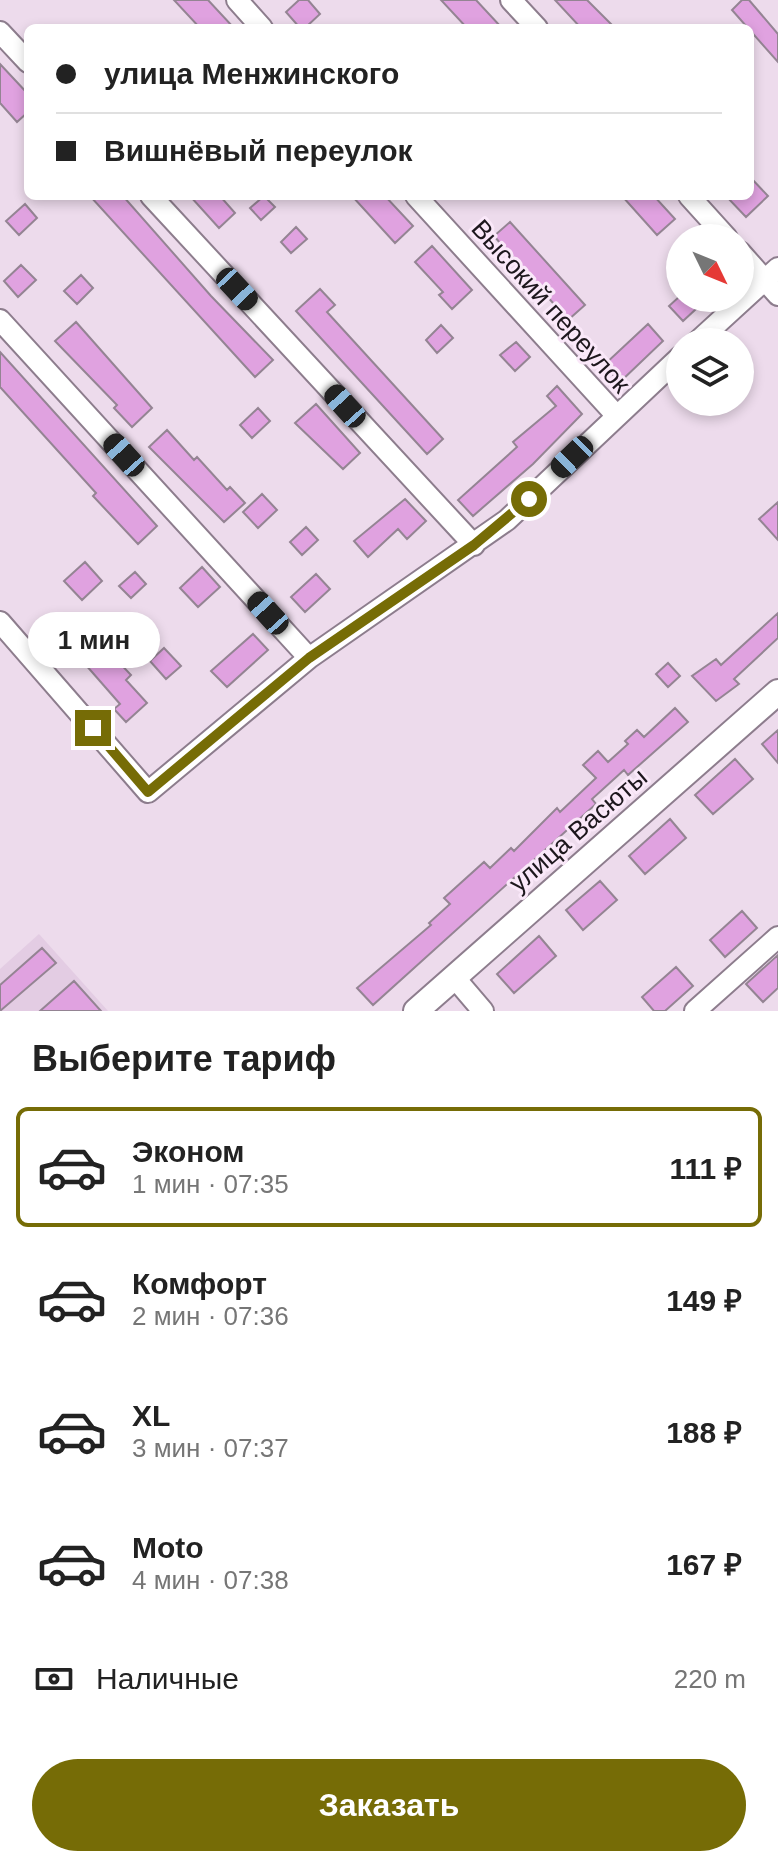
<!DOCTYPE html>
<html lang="ru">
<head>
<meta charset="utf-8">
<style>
  :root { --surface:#fff; --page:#f6f6f6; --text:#222; --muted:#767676; --line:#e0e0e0; --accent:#766c06 }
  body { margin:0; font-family:Helvetica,sans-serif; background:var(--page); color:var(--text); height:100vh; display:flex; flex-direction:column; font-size:30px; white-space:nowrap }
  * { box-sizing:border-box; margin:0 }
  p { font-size:26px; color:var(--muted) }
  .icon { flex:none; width:44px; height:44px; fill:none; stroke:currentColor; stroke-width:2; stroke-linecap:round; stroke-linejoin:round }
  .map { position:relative; height:1011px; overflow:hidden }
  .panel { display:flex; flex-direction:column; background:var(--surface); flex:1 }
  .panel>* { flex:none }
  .hud { position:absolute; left:24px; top:24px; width:730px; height:176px; border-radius:12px; box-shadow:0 4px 12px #0003; display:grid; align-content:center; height:176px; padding:0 32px; background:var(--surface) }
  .needle { width:52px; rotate:133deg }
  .fabs { position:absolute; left:666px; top:224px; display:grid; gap:16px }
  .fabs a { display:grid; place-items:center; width:88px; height:88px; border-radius:50%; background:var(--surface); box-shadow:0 4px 12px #0003; font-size:40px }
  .end { position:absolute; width:36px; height:36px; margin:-18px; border:10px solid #766c06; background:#fff; box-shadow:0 0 0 4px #fff }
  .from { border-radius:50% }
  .bubble { position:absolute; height:56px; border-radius:28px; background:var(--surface); box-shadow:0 4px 12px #0003; font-size:26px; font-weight:700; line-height:56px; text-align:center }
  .car { position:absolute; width:24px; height:48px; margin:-24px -12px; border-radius:10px; box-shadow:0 0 6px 2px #0007; background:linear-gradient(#222 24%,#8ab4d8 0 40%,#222 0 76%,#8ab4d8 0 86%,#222 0) }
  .hud b { display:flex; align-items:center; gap:28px; height:76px; font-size:30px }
  .hud b+b { border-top:2px solid var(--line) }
  .hud i { width:20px; height:20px; background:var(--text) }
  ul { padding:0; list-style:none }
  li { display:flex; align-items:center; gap:24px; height:120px; margin:0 16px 12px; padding:0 16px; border:4px solid transparent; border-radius:12px }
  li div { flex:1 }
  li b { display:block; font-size:30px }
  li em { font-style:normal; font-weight:700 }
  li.current { border-color:var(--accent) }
  li>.icon { width:72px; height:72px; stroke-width:1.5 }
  h2 { padding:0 32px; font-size:36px; line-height:96px }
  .pay { display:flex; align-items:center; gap:20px; height:88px; padding:0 32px; font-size:30px }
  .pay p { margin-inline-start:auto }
  .button { display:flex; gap:16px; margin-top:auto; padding:16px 32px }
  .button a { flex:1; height:92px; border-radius:48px; background:var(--accent); color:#fff; font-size:32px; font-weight:700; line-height:92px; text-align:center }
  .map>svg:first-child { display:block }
</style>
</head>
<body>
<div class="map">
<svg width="778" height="1011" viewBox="0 0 778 1011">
  <rect width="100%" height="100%" fill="#eddbec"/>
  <path fill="#e3cce3" d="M39,934L108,1011H0V969Z"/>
  <path fill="#e0a2e0" stroke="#948493" stroke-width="2" d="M174,0H208L234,28H200Z
    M299,0H308L320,14L305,28H300L286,12Z
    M441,0H476L502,28H467Z
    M555,0H587L615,28H581Z
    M742,0H749L778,34V62L732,10Z
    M0,64L28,94V112L17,122L0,103Z
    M750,177L768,196L746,217L726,196H750Z
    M90,196H123L211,296L273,360L255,377Z
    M190,196H220L235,213L219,228Z
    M264,196L275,207L261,220L250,208Z
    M352,196H385L413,226L395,243Z
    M622,196H654L675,219L657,235Z
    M25,204L37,218L19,235L6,221Z
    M510,222L585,305L568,320L494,236Z
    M296,227L307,239L291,253L281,242Z
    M432,246L472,290L452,309L439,295L443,292L415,262Z
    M21,265L36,280L18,297L4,281Z
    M81,275L93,288L77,304L64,291Z
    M320,289L335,305L327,312L443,439L427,454L296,311Z
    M680,296L696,309L683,321L669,306Z
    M76,322L152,408L132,427L114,408L117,405L55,341Z
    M648,324L663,341L620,382L604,365Z
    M441,325L453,338L437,353L426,340Z
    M516,342L530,357L515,371L500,355Z
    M0,352L157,526L138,544L93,496L96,493L0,387Z
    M557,386L582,414L533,464L473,516L458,500L517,447L513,442L556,406L547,396Z
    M316,404L360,453L343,469L295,423Z
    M258,408L270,421L252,438L240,425Z
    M167,430L194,460L197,457L227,490L230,487L245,503L224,522L149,447Z
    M262,494L277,510L258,528L243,512Z
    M405,499L426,521L407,539L398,529L368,557L354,541Z
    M778,502V540L759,519Z
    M306,527L318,540L302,555L290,542Z
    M85,562L102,581L82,600L64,581Z
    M202,567L220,587L198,607L180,588Z
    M135,572L146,584L131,598L119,586Z
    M316,574L330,589L305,612L291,597Z
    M778,613V638L734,679L739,684L716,701L692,676L716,659L721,665Z
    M82,623L131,675L126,680L147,703L126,722L114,709L120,704L64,640Z
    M253,634L268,650L227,687L211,671Z
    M164,648L181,666L166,679L150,661Z
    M668,663L680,676L668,687L656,674Z
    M675,708L688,722L628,775L624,770L592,799L596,804L373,1005L357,988L431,925L429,923L450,904L444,898L484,862L490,868L511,848L514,851L557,808L560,812L596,778L583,765L598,751L608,762L628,744L625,741L637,730L644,737Z
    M778,730V763L762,744Z
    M735,759L753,779L713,814L695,795Z
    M670,819L686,838L645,874L629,856Z
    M600,881L617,900L583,930L566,910Z
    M742,911L757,928L725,957L710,940Z
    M539,936L556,956L514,993L497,974Z
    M42,948L56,963L0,1011V985Z
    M778,955V988L763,1002L746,984Z
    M676,967L693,986L665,1011H654L642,997Z
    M74,981L101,1011H40Z"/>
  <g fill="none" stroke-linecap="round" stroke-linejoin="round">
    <defs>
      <path id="minor" d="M237,0L262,28
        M511,0L537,28
        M0,32L28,62
        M151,196L474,545
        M416,196L616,415
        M689,196L727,238
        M740,252L778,295
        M0,320L309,658
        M697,342L778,268
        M0,622L148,792L309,658L507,520L680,357
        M454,977L483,1011
        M695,1011L778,937"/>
      <path id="tertiary" d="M416,1011L778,692"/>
    </defs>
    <use href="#minor" stroke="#8d7d8d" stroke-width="24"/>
    <use href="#tertiary" stroke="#8d7d8d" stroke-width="28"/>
    <use href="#minor" stroke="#fff" stroke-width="20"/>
    <use href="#tertiary" stroke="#fff" stroke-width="24"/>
  </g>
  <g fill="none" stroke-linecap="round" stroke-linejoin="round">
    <path stroke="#766c06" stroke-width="10" d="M93,728L148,792L309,658L474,545L529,499"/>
  </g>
  <g text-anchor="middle" stroke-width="6" stroke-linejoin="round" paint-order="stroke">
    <g font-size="26" fill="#1d171d" stroke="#fae8f9">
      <text transform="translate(551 306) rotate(48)" y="9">Высокий переулок</text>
      <text transform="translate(578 830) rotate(-41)" y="9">улица Васюты</text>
    </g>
  </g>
</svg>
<div class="fabs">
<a><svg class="needle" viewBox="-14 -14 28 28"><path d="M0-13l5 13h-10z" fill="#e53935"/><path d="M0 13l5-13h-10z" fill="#767676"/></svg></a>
<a><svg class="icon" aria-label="layers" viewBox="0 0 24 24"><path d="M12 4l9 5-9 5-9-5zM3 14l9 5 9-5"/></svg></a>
</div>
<i class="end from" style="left:529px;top:499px"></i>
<i class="end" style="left:93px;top:728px"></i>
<div class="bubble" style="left:28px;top:612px;width:132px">1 мин</div>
<i class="car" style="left:237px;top:289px;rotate:137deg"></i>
<i class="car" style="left:345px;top:406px;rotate:318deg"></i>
<i class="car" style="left:124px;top:455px;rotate:318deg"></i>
<i class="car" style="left:572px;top:457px;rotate:226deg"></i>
<i class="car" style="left:268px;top:613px;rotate:318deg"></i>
<div class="hud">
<b><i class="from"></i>улица Менжинского</b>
<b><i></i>Вишнёвый переулок</b>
</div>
</div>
<section class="panel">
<h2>Выберите тариф</h2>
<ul>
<li class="current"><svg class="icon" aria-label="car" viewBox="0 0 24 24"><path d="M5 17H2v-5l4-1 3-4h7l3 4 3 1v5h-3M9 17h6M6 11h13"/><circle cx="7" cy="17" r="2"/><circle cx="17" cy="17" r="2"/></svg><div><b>Эконом</b><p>1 мин · 07:35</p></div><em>111 ₽</em></li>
<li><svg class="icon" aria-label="car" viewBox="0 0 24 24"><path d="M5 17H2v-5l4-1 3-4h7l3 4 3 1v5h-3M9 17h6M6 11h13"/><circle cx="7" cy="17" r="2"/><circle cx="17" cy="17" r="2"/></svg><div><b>Комфорт</b><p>2 мин · 07:36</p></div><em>149 ₽</em></li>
<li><svg class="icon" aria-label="car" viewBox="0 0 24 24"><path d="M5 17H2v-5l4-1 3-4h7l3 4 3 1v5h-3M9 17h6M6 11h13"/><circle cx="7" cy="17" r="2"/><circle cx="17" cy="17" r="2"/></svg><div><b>XL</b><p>3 мин · 07:37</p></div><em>188 ₽</em></li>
<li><svg class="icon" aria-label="car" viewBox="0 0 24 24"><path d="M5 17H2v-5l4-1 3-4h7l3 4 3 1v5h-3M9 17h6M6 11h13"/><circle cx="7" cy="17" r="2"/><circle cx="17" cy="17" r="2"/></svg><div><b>Moto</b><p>4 мин · 07:38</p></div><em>167 ₽</em></li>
</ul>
<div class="pay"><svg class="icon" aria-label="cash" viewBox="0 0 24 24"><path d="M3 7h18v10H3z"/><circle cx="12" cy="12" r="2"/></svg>Наличные<p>220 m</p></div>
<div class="button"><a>Заказать</a></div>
</section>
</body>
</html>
